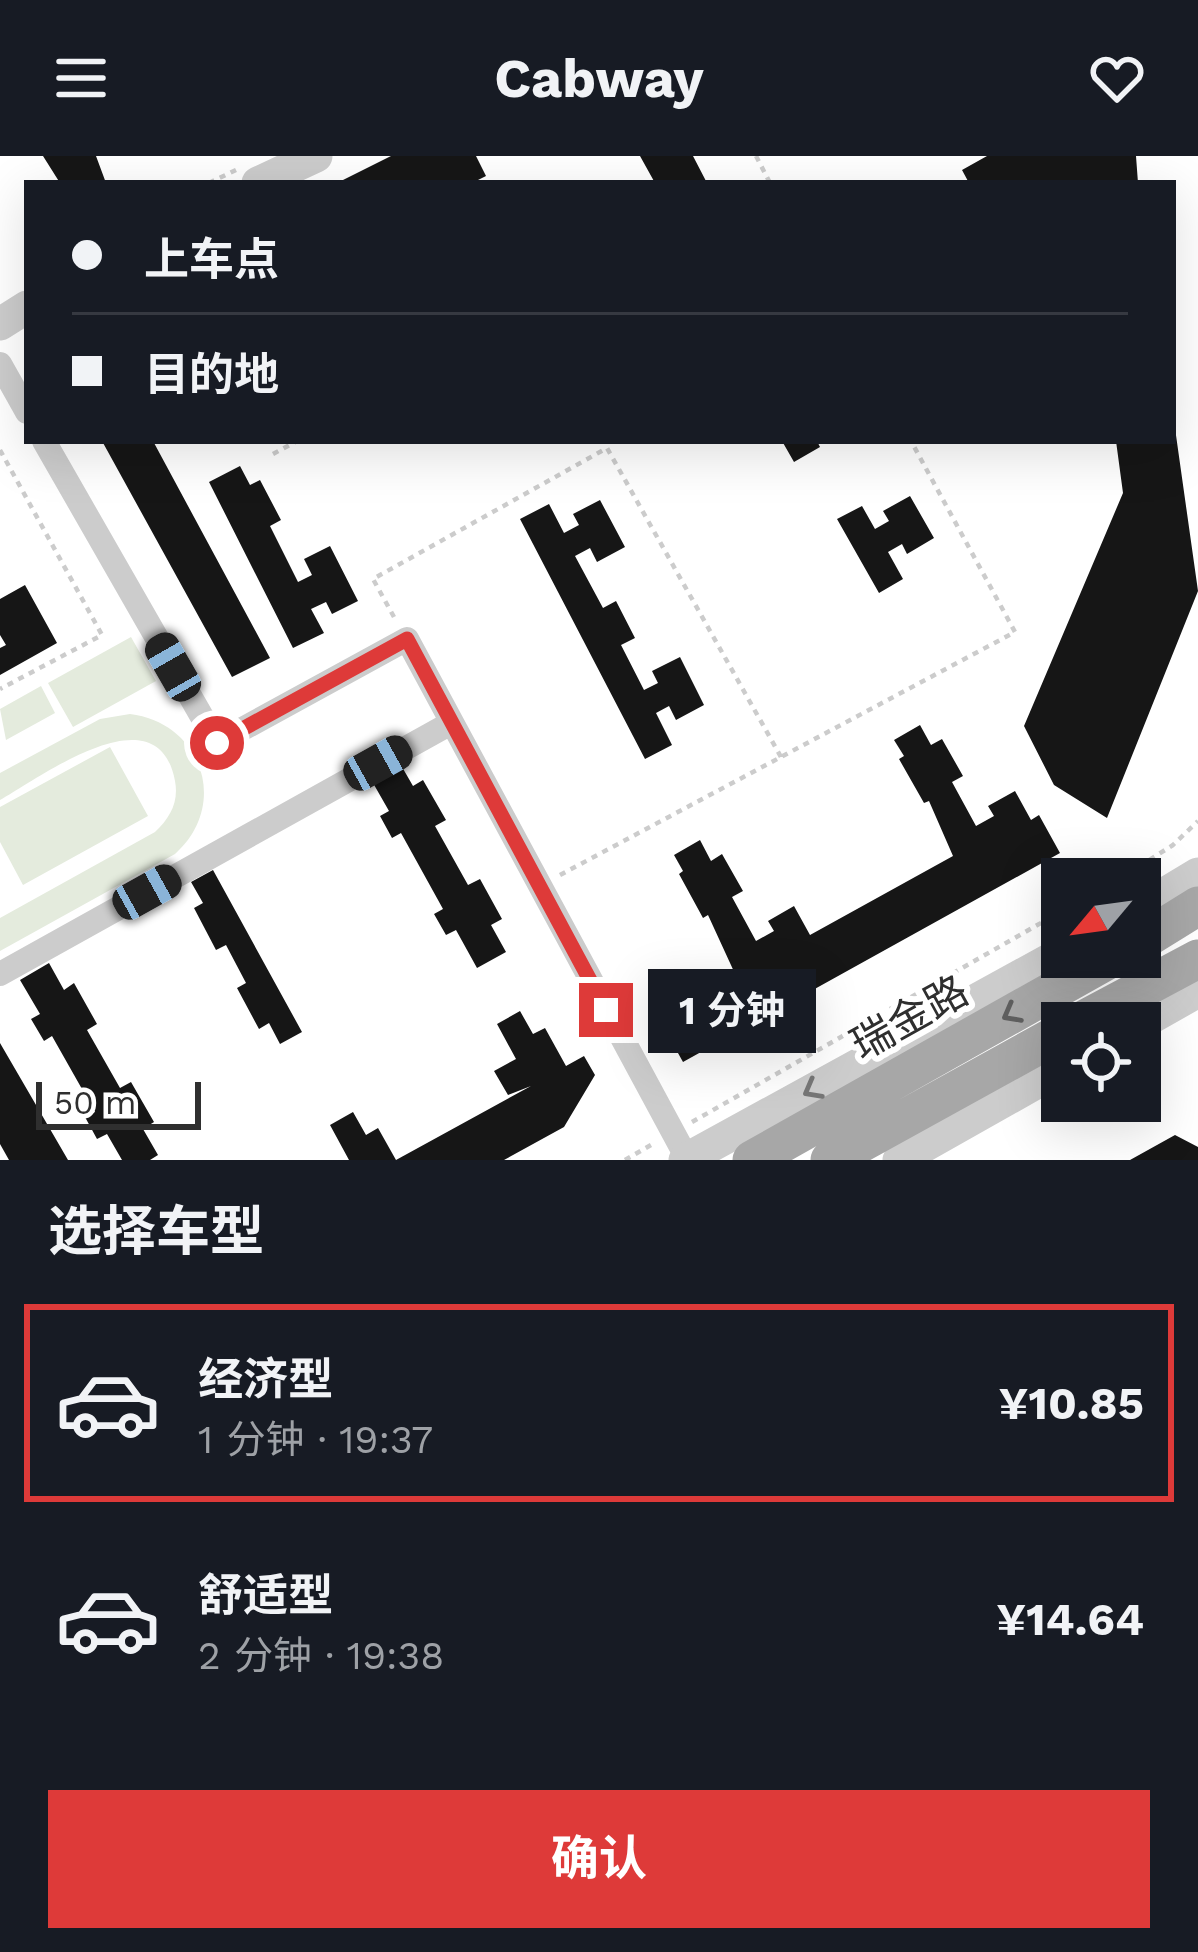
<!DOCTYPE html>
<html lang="zh">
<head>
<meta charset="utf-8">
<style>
  :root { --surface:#171b24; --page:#20242c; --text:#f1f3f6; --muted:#9ea1a6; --line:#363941; --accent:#de3a39 }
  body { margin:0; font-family:"Work Sans","Noto Sans SC",sans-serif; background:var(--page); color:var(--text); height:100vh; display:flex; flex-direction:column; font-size:45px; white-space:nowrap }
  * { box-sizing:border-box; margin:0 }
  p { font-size:39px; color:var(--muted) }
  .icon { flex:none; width:66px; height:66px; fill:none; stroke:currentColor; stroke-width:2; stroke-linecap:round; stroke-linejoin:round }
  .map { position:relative; height:1004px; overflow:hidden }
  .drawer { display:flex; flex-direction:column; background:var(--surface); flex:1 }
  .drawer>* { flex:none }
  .guide { position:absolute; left:24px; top:24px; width:1152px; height:264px; border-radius:0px; box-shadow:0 12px 48px #0002; display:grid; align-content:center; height:264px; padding:0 48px; background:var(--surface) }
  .needle { width:78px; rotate:241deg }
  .fabs { position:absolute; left:1041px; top:702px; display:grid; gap:24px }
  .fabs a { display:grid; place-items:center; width:120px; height:120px; border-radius:0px; background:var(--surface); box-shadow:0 12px 48px #0002; font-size:60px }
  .scale { position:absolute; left:36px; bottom:30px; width:165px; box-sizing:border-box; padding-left:12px; border:6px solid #2f2f2f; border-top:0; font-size:33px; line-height:42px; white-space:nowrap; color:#2f2f2f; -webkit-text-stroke:9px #fff; paint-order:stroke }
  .end { position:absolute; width:54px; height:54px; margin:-27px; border:15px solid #de3a39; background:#fff; box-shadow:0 0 0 6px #fff }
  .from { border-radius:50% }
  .bubble { position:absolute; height:84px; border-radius:0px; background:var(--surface); box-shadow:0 12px 48px #0002; font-size:39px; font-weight:700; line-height:84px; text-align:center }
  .car { position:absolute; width:36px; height:72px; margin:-36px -18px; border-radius:15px; box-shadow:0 0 9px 3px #0007; background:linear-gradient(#222 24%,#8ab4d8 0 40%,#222 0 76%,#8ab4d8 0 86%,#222 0) }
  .guide b { display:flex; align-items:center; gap:42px; height:114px; font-size:45px }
  .guide b+b { border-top:3px solid var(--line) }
  .guide i { width:30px; height:30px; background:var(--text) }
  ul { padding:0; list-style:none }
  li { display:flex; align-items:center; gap:36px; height:198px; margin:0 24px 18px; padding:0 24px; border:6px solid transparent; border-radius:0px }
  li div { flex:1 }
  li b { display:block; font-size:45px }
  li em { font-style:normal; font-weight:700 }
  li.current { border-color:var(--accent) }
  li>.icon { width:108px; height:108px; stroke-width:1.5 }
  h2 { padding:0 48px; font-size:54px; line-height:144px }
  .action { display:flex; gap:24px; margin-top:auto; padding:24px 48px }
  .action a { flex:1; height:138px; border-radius:0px; background:var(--accent); color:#fff; font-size:48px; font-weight:700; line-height:138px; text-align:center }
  header { display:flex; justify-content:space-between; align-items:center; height:156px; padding:0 48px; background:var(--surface); font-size:54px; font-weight:700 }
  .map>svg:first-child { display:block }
</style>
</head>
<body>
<header><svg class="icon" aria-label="menu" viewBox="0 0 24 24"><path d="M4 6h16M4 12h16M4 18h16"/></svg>Cabway<svg class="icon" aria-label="heart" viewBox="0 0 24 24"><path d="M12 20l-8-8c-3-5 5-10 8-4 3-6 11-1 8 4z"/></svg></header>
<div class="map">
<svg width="1198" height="1004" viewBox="0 0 1198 1004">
  <rect width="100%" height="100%" fill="#fff"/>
  <path fill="#e4ebdd" d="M131,481L156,525L73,571L48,527Z
    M41,530L55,557L6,584L0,553Z
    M130,558C202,567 230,649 175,698L0,795V762L155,676C170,662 179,646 175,625C158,533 41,621 0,644V617L100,563Z
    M110,591L148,660L23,729L0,686V651Z"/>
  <path fill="#161616" d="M43,0H96L106,27H60Z
    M391,0H476L486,20L472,27H337Z
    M640,0H693L707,27H655Z
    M987,0H1136L1138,27H969L962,14Z
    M1173,258L1198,435L1107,662L1054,629L1024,570L1123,337L1116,285H1173Z
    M102,285H153L270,502L232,521Z
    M782,285H817L820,291L794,306Z
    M240,310L250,329L260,324L281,364L270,370L298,426L312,419L304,403L330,390L358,445L332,458L326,446L311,453L324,477L293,492L209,326Z
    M910,340L934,382L907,398L902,388L888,396L903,423L879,437L837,363L862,350L875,373L889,365L883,355Z
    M600,344L625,391L597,406L590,392L575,400L603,452L616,445L635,482L621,489L644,534L658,527L652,515L680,501L704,549L676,564L669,550L656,557L672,589L645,603L520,363L549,348L564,377L579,369L573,358Z
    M25,429L57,487L0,519V492L6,489L0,479V443Z
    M920,569L931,589L942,583L963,620L952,626L976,670L994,660L988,650L1015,635L1031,664L1039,659L1060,697L683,906L659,863L736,820L708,759L703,762L679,718L683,715L674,699L700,684L711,705L722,698L743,735L732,741L756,785L774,775L768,765L794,750L810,779L953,700L929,645L924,647L899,603L904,600L894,584Z
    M398,604L413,630L423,624L446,664L435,670L468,729L480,723L502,763L491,769L506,796L477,812L456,774L446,779L434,758L443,753L401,677L392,682L380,660L389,655L369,620Z
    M213,714L302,876L280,888L269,867L259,873L237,832L246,827L226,789L216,794L194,752L203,747L191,726Z
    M49,807L64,834L74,827L97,868L87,874L120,932L131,926L154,966L143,973L158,999L150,1004H122L107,978L97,983L85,961L95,956L52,880L44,885L31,863L40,858L20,824Z
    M520,855L533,878L545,872L566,910L584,900L595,919L564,971L504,1004H349L330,969L353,956L366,979L378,972L396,1004L531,930L508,939L494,915L516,903L497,868Z
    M0,887L68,1004H9L0,988Z
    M1175,979L1198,991V1004H1130Z"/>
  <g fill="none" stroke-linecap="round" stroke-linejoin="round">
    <path stroke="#ccc" stroke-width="4.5" stroke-dasharray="6 6" stroke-linecap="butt" d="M756,0L770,27
      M209,27L236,14
      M0,294L102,479L0,533
      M273,298L297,285
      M394,461L373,423L607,292L781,601
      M560,719L1015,476L911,285
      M1119,723L1173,689L1198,665
      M692,966L1062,755
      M625,1004L656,986"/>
    <path stroke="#ccc" stroke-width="24" d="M0,208L27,256
      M44,285L217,587L407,483L688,1004
      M0,818L451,567"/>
    <path stroke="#ccc" stroke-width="33" d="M258,27L316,0
      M0,168L27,151
      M1140,753L1198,718
      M1140,868L1198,835
      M685,1004L1062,797
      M899,1004L1062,912"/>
    <path stroke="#a7a7a7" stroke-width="39" d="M1140,786L1198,750
      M1078,867L1198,803
      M752,1004L1113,801
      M830,1004L1062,876"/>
  </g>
  <defs><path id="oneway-chevron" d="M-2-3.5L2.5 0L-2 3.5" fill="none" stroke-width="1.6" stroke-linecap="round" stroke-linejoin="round" transform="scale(3)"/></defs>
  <use stroke="#5f5f5f" href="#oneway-chevron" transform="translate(1011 858) rotate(151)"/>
  <use stroke="#767676" href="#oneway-chevron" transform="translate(812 934) rotate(151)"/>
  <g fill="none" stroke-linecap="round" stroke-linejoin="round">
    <path stroke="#de3a39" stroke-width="15" d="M217,587L407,483L606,854"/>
  </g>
  <g text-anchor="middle" stroke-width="12" stroke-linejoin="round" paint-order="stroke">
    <g font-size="42" fill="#2f2f2f" stroke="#fff">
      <text transform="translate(909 861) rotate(-29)" y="15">瑞金路</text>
    </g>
  </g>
</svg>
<div class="fabs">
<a><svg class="needle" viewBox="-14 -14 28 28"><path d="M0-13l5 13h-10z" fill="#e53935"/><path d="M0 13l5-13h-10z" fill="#9ea1a6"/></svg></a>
<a><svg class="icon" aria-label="locate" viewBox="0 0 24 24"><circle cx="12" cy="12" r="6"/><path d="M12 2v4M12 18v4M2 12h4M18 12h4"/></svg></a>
</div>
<div class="scale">50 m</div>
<i class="end from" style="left:217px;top:587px"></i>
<i class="end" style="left:606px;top:854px"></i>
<div class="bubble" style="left:648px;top:813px;width:168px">1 分钟</div>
<i class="car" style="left:173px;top:511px;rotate:330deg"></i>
<i class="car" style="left:378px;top:607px;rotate:61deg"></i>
<i class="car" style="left:147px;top:736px;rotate:61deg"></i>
<div class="guide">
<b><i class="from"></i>上车点</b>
<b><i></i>目的地</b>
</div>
</div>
<section class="drawer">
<h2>选择车型</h2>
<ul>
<li class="current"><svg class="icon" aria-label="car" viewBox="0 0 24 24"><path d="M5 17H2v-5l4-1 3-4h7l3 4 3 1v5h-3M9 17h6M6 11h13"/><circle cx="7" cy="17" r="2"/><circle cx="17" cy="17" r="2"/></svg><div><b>经济型</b><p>1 分钟 · 19:37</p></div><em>¥10.85</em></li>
<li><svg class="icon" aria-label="car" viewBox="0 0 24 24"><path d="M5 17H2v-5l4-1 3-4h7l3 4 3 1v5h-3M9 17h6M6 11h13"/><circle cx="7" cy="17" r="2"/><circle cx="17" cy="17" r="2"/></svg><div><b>舒适型</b><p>2 分钟 · 19:38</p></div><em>¥14.64</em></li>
</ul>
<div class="action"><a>确认</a></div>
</section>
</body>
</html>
